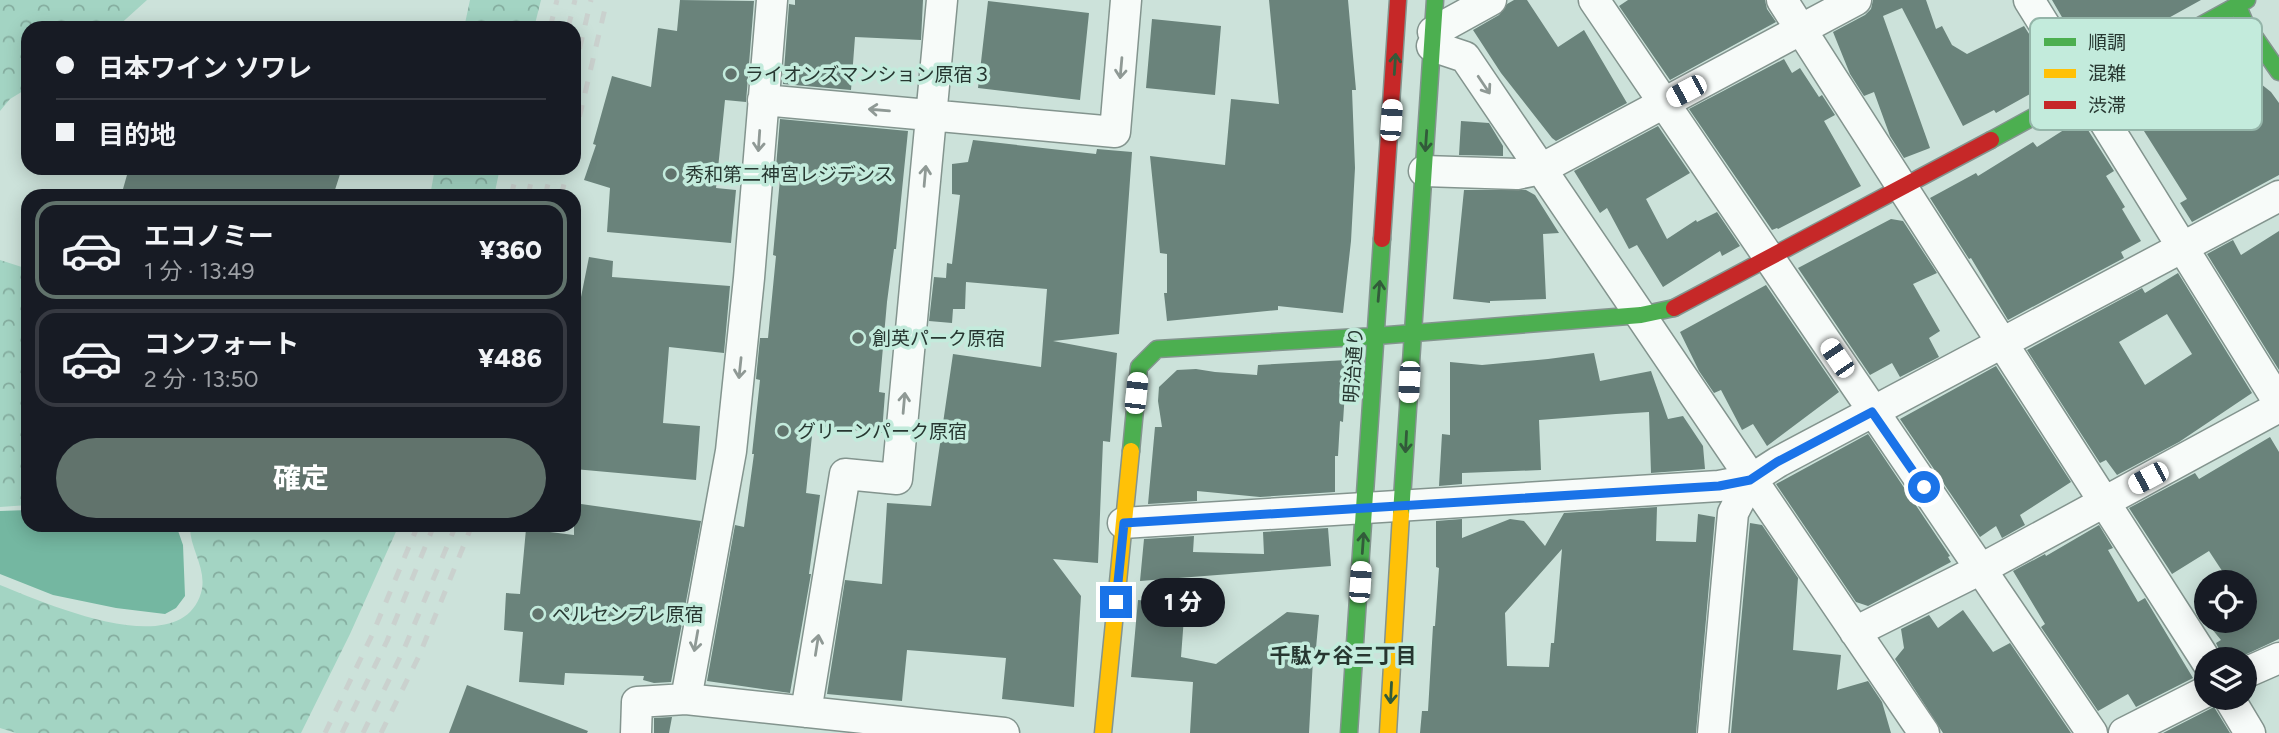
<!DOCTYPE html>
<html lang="ja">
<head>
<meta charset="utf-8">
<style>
  :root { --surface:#171b24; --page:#20242c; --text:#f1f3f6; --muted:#9ea1a6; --line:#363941; --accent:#61736c }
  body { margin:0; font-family:Figtree,"Noto Sans JP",sans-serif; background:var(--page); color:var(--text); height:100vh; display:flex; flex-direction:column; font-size:26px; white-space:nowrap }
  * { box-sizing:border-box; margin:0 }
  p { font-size:23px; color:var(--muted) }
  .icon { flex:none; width:38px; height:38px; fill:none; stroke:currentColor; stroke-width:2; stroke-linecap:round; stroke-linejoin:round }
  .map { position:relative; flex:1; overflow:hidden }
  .sheet { position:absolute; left:21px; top:189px; width:560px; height:343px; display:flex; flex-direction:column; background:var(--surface); border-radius:21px; box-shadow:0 4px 18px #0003 }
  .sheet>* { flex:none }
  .top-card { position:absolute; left:21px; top:21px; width:560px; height:154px; border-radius:21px; box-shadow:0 4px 18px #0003; display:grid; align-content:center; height:154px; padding:0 35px; background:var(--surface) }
  .tools { position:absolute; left:2194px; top:570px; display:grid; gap:14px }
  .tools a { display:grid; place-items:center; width:63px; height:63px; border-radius:50%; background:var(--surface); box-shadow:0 4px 18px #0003; font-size:35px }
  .end { position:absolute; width:32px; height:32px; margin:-16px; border:9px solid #1a73e8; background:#fff; box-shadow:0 0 0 4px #fff }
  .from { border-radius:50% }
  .bubble { position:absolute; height:49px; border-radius:24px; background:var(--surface); box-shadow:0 4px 18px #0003; font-size:23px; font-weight:800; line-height:49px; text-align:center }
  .car { position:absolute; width:21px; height:42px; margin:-21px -10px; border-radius:9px; box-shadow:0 0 5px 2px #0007; background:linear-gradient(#fff 24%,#345 0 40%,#fff 0 76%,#345 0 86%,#fff 0) }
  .top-card b { display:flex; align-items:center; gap:24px; height:66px; font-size:26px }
  .top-card b+b { border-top:2px solid var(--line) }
  .top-card i { width:18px; height:18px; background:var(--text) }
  ul { padding:12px 0 0; list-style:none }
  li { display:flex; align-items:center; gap:21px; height:98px; margin:0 14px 10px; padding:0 21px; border:4px solid var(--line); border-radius:21px }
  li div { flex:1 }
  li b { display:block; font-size:26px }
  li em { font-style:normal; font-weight:800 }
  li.selected { border-color:var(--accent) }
  li>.icon { width:63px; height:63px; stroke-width:1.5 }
  .button { display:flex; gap:14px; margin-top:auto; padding:14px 35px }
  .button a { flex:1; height:80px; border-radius:42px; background:var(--accent); color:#fff; font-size:28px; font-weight:800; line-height:80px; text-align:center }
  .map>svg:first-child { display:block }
</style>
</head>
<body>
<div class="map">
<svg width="2279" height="733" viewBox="0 0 2279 733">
  <defs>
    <pattern id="forest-crowns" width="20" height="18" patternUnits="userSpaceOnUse" patternTransform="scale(1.75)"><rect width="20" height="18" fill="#a3d4c3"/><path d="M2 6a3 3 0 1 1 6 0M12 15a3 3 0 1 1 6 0" fill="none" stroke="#85ad9f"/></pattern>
  </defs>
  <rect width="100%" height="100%" fill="#cce2da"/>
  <path fill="url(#forest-crowns)" d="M0,0H147L116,28H28V88L10,99L0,111Z
    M470,0H541L534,28H464Z
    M435,168H500L494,196H430Z
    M0,260L28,269V505L0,507Z
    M190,525H399L350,634L301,733H16L0,728V585C43,602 180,664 201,593C208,569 189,549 190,525Z"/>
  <path fill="#74b7a1" d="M28,510V525H176L183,545L185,596L176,608L165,614L116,608L53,595L0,574V511Z"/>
  <path fill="#6a837b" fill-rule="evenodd" d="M680,0L754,1L746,102L725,100L716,188L736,190L731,243L607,232L610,188L584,180L596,145L593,144L612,76L651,87L658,28L677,31Z
    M795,0H923L921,40L855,37L851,90L783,84L789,4L795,5Z
    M1269,0H1348L1356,90H1352L1355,168L1351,241L1343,313L1278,306V310L1167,321L1164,293H1167V254L1160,253L1150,156L1225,165L1231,99L1279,104Z
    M1514,0H1527L1558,47L1584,30L1627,103L1556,141L1552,138L1501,73L1473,30L1499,15L1507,4Z
    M1628,0H1765L1767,9L1776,22L1670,80L1619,6Z
    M1873,0H1926L1936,29L1942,26L1952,45L1967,54L2024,26L2055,75L2053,76L2055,80L1996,113L1994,110L1963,126L1902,8L1883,16L1930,148L1904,158L1890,136L1874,92L1864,96L1850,74L1833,32L1865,15L1871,9Z
    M2052,0H2201L2107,52L2087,60Z
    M988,1L1089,13L1080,100L978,88Z
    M1152,19L1221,26L1215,95L1146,88Z
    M2208,47L2237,49L2261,84L2271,92L2279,103V175L2192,222L2180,203L2187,199L2137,120L2128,126L2114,104L2154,79L2159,87Z
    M1784,59L1792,73L1800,68L1819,97L1822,95L1835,115L1824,121L1861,186L1778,229L1777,228L1772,230L1689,109Z
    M780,119L908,131L896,249H894L887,302L879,392L885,393L882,433L813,426L806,493L820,495L809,574H811L790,693L707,681L735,525L744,527L754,454H752L760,380L756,379L760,338H768L776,256L773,255L780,179H775Z
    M2081,119L2114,171L2106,176L2125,207L2122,209L2141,241L2121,252L2124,258L2008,320L1971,258L1969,259L1930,198L1976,173L1978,176L2033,142L2037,147Z
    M1461,121L1489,123L1503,146V156L1459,155Z
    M1658,126L1690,173L1646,199L1667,239L1696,220L1697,222L1717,212L1740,246L1722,256L1720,251L1663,287L1637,245L1629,249L1607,208L1600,213L1574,171Z
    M973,140L1096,154L1097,149L1132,152L1119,334L1053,341L1117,353L1110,442L1103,441L1098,563L1053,559L1081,596L1074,707L1002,699L1006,658L907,650L902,701L827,694L845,580L882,584L887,503L931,506L953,354L1041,367L1047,289L966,282L965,309H953L952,323L929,321L934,277L946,278L947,263L952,264L960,195L952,194V164L968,162Z
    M129,168H342L333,196H121Z
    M1464,190H1526L1535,195L1559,233L1543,234L1546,299L1490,301V303L1453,299Z
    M1891,219L1903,221L1937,273L1913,284L1940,331L1929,338L1939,357L1900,377L1892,363L1870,375L1798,268Z
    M2279,231V370L2207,254L2233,240L2241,255Z
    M589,257L613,261L612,277L730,286L724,353L669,347L663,423L700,426L696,480L574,469V321L576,322Z
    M2178,273L2252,393L2179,442L2117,475L2106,460L2100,463L2027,350L2142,288L2145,293ZM2167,314L2192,354L2145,385L2119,342Z
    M1766,285L1839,392L1767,446L1753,424L1742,430L1721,390L1714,393L1699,371L1680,332Z
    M1594,353L1600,381L1651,371L1668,419L1683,416L1703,446L1705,469L1651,473L1649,412L1616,414L1539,420L1541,470L1462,473V484L1439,486L1442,434L1450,435V362L1482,365L1548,359Z
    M1347,360L1343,422L1340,421L1338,456H1335V492L1260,497L1197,491V501L1148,504L1155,427H1162L1158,401L1159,387L1177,370L1196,369L1215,372L1257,375L1258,365Z
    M1996,366L2071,482L2020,515L2025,525L2002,538L1996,526L1980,537L1900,419Z
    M1868,434L1950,556L1948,557L1951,562L1868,606L1856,602L1776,484Z
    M2270,437L2279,452V639L2234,660H2224L2216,643L2221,640L2198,612L2207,605V621H2245V583H2230L2209,551L2172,574L2129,508L2195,473L2199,479Z
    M574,503L701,521L671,682L654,683L643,680L644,676L565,673L564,685L519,682L523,632L504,630L506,593L520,594L526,529L574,535Z
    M1657,507L1656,541L1696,542L1698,514L1715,517L1696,733H1420L1422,711H1428L1433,626H1435L1439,568L1436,567V521L1462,519V538L1510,519L1524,521L1545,546L1564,513ZM1562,549L1554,643H1551L1549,667L1507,666L1505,613Z
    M1750,523L1762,525L1798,578L1793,650L1841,655L1837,690L1868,681L1882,702L1891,733H1731Z
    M2099,525L2113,548L2108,550L2138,602L2145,598L2193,678L2136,707L2128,694L2098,711L2041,627L2045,624L2013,571L2045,554L2046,556Z
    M1328,528L1331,566L1140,581L1144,539L1194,536L1193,552L1264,554L1263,532Z
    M1138,600L1185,604L1181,657L1216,664L1287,612L1319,615L1315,659H1313L1309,733H1190L1193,682L1131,677Z
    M1963,610L1993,652L2010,643L2071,733H1943L1895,659L1904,648L1901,629L1929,615L1938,628Z
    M467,685L588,731L587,733H449Z
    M2214,707L2230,733H2163Z
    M672,717L669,733H654V718Z"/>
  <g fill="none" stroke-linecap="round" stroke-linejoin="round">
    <defs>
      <path id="street" d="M1594,0L2092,733
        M1782,0L2207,662
        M2029,0L2279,403
        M1433,32L1491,0
        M1432,46L1465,57L1924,733
        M763,100L1115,132L1126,0
        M1424,171L1517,174L1541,169L1856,0
        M1123,523L1719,486L1750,480L1778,462L2279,196
        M1855,632L1981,569L2279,407
        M2245,673L2279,658
        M2229,698L2250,733
        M686,699L731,451L749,278L772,0
        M806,712L845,474L897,479L942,0
        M636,733L637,702L686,699L1004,733
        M1713,733L1733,513L1750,480
        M2124,733L2207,691"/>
      <path id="fast" d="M2237,4L2245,23L2279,72
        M1991,140L2247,0
        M1131,451L1139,367L1157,349L1376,336L1641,315L1674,308
        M1401,514L1435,0
        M1349,733L1382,239"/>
      <path id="slow" d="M1103,733L1131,451
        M1388,733L1401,514"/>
      <path id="jam" d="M1382,239L1398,0
        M1674,308L1991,140"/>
    </defs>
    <use href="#street" stroke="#83948e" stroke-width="33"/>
    <use href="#fast" stroke="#83948e" stroke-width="19"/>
    <use href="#slow" stroke="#83948e" stroke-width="19"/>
    <use href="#jam" stroke="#83948e" stroke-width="19"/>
    <use href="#street" stroke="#f7fbf9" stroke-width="30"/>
    <use href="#fast" stroke="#4caf50" stroke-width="16"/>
    <use href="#slow" stroke="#ffc107" stroke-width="16"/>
    <use href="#jam" stroke="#c62828" stroke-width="16"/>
    <path stroke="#cad1ce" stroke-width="5" stroke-dasharray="12 12" stroke-linecap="butt" d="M550,28L557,0
      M568,28L575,0
      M574,72L591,0
      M574,140L607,0
      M511,196L518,168
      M528,196L534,168
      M545,196L552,168
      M561,196L568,168
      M325,733L373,633L418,525
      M342,733L387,641L434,525
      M363,733L404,649L456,525
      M381,733L419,656L472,525"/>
  </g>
  <defs><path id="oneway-shaft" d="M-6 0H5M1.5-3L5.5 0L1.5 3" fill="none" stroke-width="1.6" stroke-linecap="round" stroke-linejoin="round" transform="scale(1.75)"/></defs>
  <g stroke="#325b3a">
    <use href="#oneway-shaft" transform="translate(1395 64) rotate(-86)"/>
    <use href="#oneway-shaft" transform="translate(1426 141) rotate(94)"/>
    <use href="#oneway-shaft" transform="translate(1379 291) rotate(-85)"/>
    <use href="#oneway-shaft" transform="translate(1406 442) rotate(93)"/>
    <use href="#oneway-shaft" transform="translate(1363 543) rotate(-86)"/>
    <use href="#oneway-shaft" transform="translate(1391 693) rotate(93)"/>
  </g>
  <g stroke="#8f9995">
    <use href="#oneway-shaft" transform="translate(1121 68) rotate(95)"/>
    <use href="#oneway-shaft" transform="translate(1484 85) rotate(56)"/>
    <use href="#oneway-shaft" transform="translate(879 110) rotate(-175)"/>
    <use href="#oneway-shaft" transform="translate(759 141) rotate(94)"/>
    <use href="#oneway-shaft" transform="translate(925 176) rotate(-85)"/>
    <use href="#oneway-shaft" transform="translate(740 368) rotate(96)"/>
    <use href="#oneway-shaft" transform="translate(904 403) rotate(-85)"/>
    <use href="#oneway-shaft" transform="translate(696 641) rotate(100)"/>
    <use href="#oneway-shaft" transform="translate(817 645) rotate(-81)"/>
  </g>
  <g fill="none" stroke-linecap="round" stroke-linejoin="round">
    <path stroke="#1a73e8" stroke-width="9" d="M1116,602L1124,523L1719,486L1750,480L1777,462L1872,412L1924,487"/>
  </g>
  <g fill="#61736c" stroke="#c3ebdc" stroke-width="2.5">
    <circle cx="731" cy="74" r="7"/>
    <circle cx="671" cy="174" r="7"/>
    <circle cx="858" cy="338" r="7"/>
    <circle cx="783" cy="431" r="7"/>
    <circle cx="538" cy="614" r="7"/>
  </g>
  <g text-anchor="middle" stroke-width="7" stroke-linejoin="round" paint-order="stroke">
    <g font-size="19" fill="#273731" stroke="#c3ebdc" text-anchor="start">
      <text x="745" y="81">ライオンズマンション原宿３</text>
      <text x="685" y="181">秀和第二神宮レジデンス</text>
      <text x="872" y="345">創英パーク原宿</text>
      <text x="797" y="438">グリーンパーク原宿</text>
      <text x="552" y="621">ペルセンプレ原宿</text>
    </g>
    <g font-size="19" fill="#273731" stroke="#c3ebdc">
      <text transform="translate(1353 365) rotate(-86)" y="7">明治通り</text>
    </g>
    <g font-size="21" font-weight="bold" fill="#273731" stroke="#c3ebdc">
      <text x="1343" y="663">千駄ヶ谷三丁目</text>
    </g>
  </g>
  <rect x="2030" y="18" width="232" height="112" rx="10" fill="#c3ebdc" stroke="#94b5a9" stroke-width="2"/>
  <rect x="2044" y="38" width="32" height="8" fill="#4caf50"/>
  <rect x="2044" y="69" width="32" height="9" fill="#ffc107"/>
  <rect x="2044" y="101" width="32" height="8" fill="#c62828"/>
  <g font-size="19" fill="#273731">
    <text x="2088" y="49">順調</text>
    <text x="2088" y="80">混雑</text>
    <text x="2088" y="112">渋滞</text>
  </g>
</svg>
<div class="tools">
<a><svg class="icon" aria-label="locate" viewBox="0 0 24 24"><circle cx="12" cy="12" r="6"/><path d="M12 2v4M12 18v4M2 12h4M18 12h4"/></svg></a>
<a><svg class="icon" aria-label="layers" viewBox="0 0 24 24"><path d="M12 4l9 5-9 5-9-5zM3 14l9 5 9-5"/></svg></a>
</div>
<i class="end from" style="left:1924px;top:487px"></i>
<i class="end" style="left:1116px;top:602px"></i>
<div class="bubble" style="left:1141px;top:578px;width:84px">1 分</div>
<i class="car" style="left:1686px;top:91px;rotate:242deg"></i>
<i class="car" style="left:1391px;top:120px;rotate:4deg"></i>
<i class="car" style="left:1837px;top:358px;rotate:326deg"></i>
<i class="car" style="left:1409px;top:382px;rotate:183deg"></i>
<i class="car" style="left:1136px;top:393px;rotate:6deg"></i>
<i class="car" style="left:2148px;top:478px;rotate:242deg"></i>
<i class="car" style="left:1360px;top:582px;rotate:4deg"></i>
<div class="top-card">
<b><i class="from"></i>日本ワイン ソワレ</b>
<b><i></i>目的地</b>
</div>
<section class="sheet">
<ul>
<li class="selected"><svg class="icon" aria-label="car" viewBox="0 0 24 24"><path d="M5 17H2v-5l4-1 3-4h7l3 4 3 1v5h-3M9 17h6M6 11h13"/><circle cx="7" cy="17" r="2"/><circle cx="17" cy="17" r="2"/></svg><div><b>エコノミー</b><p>1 分 · 13:49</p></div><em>¥360</em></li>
<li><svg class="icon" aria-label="car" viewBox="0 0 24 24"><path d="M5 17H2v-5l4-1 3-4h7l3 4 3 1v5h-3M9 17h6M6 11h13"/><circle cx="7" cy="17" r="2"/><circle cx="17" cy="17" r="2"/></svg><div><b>コンフォート</b><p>2 分 · 13:50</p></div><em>¥486</em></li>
</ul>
<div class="button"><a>確定</a></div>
</section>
</div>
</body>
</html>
